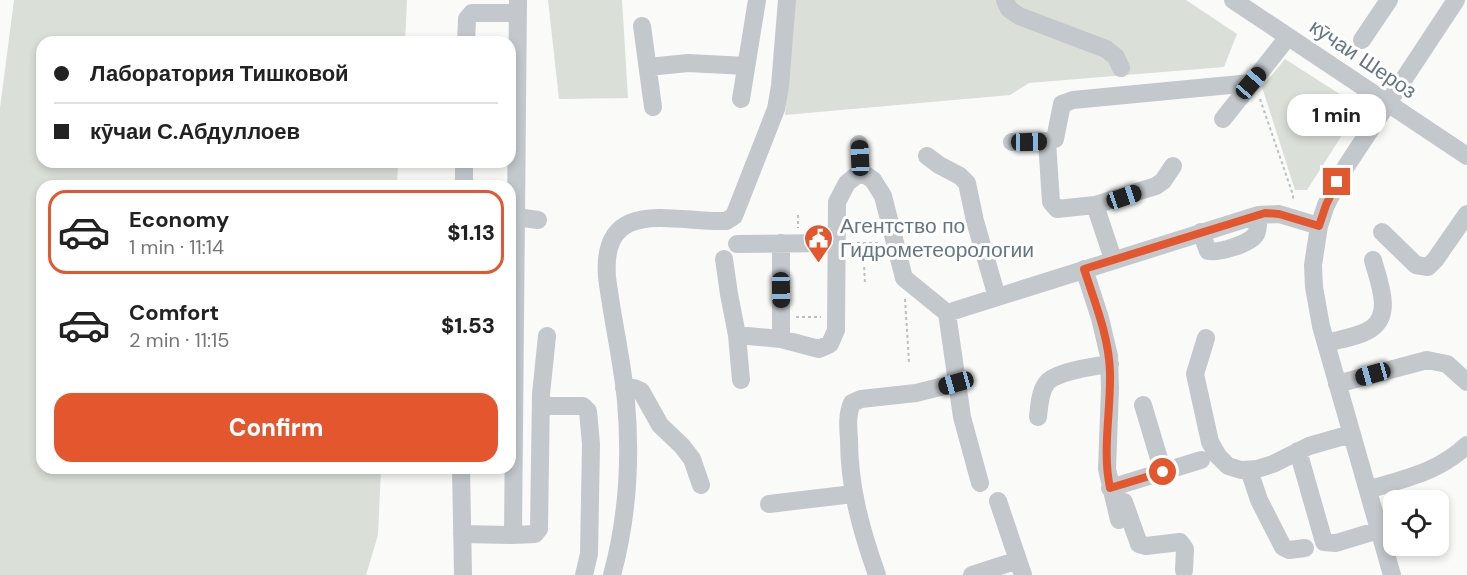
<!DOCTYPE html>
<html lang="en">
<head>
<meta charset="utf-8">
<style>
  :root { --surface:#fff; --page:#f6f6f6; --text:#222; --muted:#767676; --line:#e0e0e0; --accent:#e4572e }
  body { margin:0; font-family:"DM Sans",sans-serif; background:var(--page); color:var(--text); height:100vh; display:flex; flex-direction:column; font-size:22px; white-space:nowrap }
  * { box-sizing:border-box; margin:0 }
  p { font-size:20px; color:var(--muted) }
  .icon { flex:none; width:33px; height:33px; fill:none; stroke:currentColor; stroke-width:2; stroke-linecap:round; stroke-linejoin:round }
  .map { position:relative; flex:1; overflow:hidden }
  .drawer { position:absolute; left:36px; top:180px; width:480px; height:294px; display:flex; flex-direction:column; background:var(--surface); border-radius:18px; box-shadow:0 3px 9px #0003 }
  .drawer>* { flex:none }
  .guide { position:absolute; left:36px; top:36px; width:480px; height:132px; border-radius:18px; box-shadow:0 3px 9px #0003; display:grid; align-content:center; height:132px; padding:0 18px; background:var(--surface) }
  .controls { position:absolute; left:1383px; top:490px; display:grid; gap:12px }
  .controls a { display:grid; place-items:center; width:66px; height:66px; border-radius:12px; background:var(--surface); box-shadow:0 3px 9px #0003; font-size:30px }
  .end { position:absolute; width:27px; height:27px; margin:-14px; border:8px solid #e4572e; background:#fff; box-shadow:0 0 0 3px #fff }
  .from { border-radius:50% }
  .bubble { position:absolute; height:42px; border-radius:18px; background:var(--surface); box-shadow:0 3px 9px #0003; font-size:20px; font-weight:800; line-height:42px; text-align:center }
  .car { position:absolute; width:18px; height:36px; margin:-18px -9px; border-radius:8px; box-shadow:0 0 4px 2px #0007; background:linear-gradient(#222 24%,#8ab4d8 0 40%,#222 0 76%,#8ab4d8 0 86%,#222 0) }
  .guide b { display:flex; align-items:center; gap:21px; height:57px; font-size:22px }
  .guide b+b { border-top:2px solid var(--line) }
  .guide i { width:15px; height:15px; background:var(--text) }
  ul { padding:10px 0 0; list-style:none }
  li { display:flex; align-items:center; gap:18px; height:84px; margin:0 12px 9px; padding:0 6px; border:3px solid transparent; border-radius:18px }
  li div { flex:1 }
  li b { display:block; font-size:22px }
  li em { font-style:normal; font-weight:800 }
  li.selected { border-color:var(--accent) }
  li>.icon { width:54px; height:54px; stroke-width:1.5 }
  .action { display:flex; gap:12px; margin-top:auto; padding:12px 18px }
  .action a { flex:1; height:69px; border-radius:18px; background:var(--accent); color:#fff; font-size:24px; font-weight:800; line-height:69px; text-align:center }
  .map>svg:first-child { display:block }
</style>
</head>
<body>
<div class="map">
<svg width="1467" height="575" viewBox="0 0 1467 575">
  <rect width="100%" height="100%" fill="#fafaf8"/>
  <path fill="#dadfd7" d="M14,0H407L405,42H42V162H398L397,186H42V468H381L378,535L366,575H0V108Z
    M548,0H622L628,98L559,99Z
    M794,0H1186L1237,34L1224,67L1029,83L1010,95L785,115Z
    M1285,59L1360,107L1307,190H1295L1262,87Z"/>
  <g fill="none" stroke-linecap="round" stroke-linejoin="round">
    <path stroke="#bbbfc2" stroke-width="2" stroke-dasharray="3 3" stroke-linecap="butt" d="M1260,99L1293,195V201
      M798,215V228
      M851,243H881
      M863,243L865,284
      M905,299L909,362
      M796,317H821"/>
    <path stroke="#c3c8cc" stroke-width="18" d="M1005,0L1009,9L1019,16L1106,49L1116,57L1121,68
      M1233,0L1467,156
      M642,26L653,107
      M1362,40L1389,0
      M466,42L467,19L472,13H518
      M648,67L688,63L746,66
      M741,99L757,0
      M1223,119L1288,37
      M1012,142L1047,141
      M859,144L861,172
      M927,156L939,165L960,176L967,183L975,221L997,297
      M464,186V162
      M1095,205L1156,186L1163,181L1173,166
      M510,216L538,220
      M1201,232L1208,251C1219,253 1250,244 1256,234C1259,228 1258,221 1258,215
      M1382,232L1416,265L1428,267L1435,260L1467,214
      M781,243V339
      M737,244L836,243
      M724,259L729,294L737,335L781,339L819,349L830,344L836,330L837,202L847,183L861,172L873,180L883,196L904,278L947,313
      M1113,259L1095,205L1057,209L1051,202L1047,141L1055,139L1062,104L1073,100L1251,83
      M1084,269L1100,318L1109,356L1110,388L1107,469L1119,520
      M737,335L741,380
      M1206,338L1195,374L1210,442L1218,456L1228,466L1241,470L1257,469L1273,464L1309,446L1351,434
      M1326,343C1340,339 1360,337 1372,328C1393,313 1378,280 1373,260
      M1337,384L1427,360L1447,364L1467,382
      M624,388H634L641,391L660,425L682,446L692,459L701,485
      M1143,405L1163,472
      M541,406H583L588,411L591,444L589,554L584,575
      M1038,417C1039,407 1040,392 1046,384C1052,372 1096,366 1110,364
      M1298,451L1324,542L1336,543L1379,530
      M461,468L463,575
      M1249,470L1259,500L1283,547L1289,550L1305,548
      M980,483L962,417L947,313L1258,215L1279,214L1319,226
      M1110,488L1201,460
      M1368,490C1405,478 1437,473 1467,445
      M998,501L1023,575
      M1124,502L1139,544L1146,546L1180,542L1185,549L1184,570
      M769,504L853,494
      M462,534L513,535L518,0
      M513,535L535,534L539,529L541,394L547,336
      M612,575C627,520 631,458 626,401C622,359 612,318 607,277C601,195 674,223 726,221L734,216L776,109L780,86L787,0
      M877,575C861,530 849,487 849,439C848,427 847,414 852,403L861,399L916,393L956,383
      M972,575L1018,560
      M1392,575L1321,326L1314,287L1313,265L1319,226L1326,205L1347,165L1456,0"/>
  </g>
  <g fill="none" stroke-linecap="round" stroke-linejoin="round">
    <path stroke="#e4572e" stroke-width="8" d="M1163,472L1110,488C1102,450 1111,411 1110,372C1109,337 1095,303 1084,269L1265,213L1279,214L1319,226L1326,205L1337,182"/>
  </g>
  <defs>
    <symbol id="civic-pin" viewBox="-11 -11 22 30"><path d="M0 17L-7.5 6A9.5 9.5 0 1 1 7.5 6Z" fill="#e4572e" stroke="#fff"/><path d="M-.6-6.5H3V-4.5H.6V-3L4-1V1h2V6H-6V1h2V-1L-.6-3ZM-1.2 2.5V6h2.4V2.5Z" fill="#fff"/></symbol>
  </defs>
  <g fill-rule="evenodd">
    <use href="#civic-pin" x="802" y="222" width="33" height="45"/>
  </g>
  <g text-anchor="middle" stroke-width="6" stroke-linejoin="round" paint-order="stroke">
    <g font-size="21" fill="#657683" stroke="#fff">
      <text transform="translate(1363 59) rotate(34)" y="7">кӯчаи Шероз</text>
    </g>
    <g font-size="21" fill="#657683" stroke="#fff" text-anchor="start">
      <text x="840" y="233">Агентство по<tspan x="840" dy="24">Гидрометеорологии</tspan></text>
    </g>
  </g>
</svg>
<div class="controls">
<a><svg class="icon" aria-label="locate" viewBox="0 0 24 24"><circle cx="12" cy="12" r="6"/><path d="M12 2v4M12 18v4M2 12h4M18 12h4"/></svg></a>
</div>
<i class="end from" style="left:1163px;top:472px"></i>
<i class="end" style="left:1337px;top:182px"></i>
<div class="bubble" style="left:1287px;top:94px;width:99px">1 min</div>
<i class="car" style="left:1251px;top:83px;rotate:41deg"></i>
<i class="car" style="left:1029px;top:142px;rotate:89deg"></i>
<i class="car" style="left:860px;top:158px;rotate:358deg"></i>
<i class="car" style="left:1124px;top:197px;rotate:71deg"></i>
<i class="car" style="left:781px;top:290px;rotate:179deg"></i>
<i class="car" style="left:1373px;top:374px;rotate:254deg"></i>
<i class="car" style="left:956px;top:383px;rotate:254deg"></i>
<div class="guide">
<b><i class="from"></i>Лаборатория Тишковой</b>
<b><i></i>кӯчаи С.Абдуллоев</b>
</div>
<section class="drawer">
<ul>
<li class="selected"><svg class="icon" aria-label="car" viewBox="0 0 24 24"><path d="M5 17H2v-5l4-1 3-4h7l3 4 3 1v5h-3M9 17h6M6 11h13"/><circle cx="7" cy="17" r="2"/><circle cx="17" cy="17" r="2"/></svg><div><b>Economy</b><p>1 min · 11:14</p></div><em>$1.13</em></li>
<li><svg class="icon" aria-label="car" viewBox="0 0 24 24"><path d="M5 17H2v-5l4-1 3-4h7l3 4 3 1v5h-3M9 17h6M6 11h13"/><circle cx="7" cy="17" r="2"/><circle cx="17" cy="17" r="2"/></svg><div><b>Comfort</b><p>2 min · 11:15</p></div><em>$1.53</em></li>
</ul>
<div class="action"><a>Confirm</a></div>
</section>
</div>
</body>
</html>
